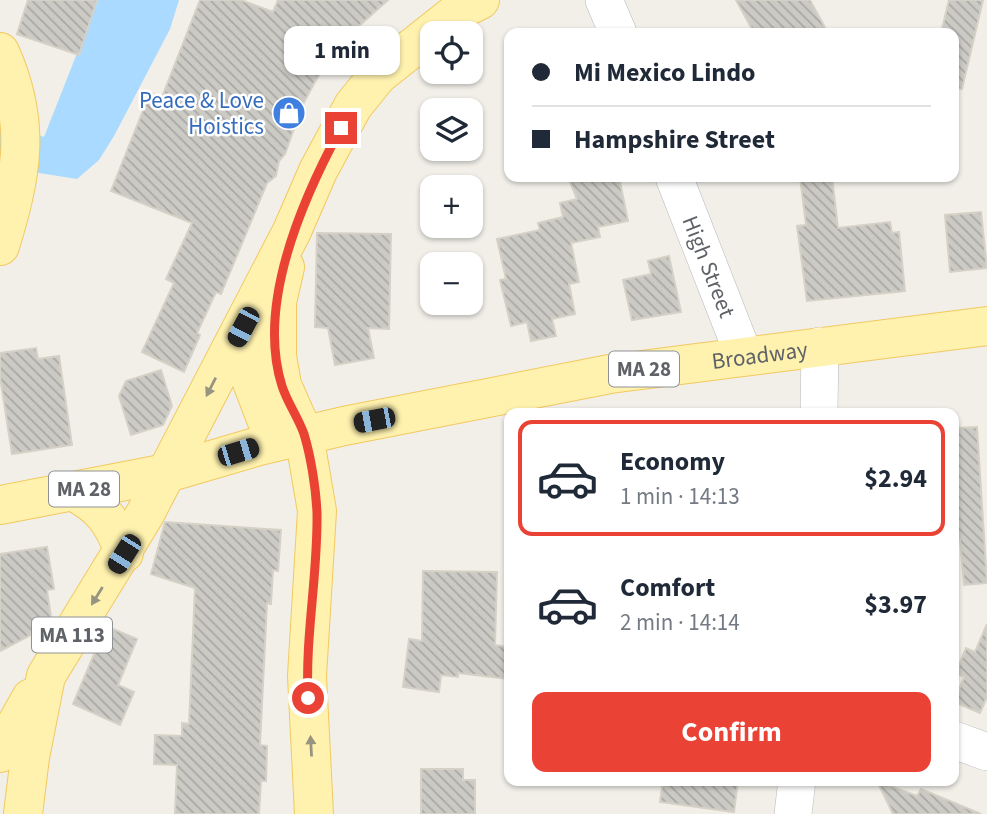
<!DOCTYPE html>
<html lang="en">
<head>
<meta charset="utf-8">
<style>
  :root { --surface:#fff; --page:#f6f6f7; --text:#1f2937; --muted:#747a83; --line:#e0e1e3; --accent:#ea4335 }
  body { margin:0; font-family:"Source Sans 3",sans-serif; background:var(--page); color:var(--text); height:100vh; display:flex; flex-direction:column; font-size:26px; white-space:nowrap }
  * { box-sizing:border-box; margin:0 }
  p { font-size:23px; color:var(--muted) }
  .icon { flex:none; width:38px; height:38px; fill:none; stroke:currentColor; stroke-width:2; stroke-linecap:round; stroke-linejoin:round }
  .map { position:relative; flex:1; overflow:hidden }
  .panel { position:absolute; left:504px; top:408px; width:455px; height:378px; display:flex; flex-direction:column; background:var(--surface); border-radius:14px; box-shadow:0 2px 5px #0004 }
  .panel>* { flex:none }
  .top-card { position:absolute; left:504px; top:28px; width:455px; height:154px; border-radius:14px; box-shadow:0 2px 5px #0004; display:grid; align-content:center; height:154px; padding:0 28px; background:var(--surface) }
  .tools { position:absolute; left:420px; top:21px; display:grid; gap:14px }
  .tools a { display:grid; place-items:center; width:63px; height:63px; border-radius:14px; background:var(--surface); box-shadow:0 2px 5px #0004; font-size:35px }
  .end { position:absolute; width:32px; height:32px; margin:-16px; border:9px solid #ea4335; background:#fff; box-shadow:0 0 0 4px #fff }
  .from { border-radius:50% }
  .bubble { position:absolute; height:49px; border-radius:14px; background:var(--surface); box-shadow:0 2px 5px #0004; font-size:23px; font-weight:700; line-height:49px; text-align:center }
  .car { position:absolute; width:21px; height:42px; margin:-21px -10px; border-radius:9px; box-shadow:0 0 5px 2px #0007; background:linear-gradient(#222 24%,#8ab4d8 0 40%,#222 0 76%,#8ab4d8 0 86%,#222 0) }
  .top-card b { display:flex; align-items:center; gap:24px; height:66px; font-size:26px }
  .top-card b+b { border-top:2px solid var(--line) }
  .top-card i { width:18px; height:18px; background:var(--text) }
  ul { padding:12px 0 0; list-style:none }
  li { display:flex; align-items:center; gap:21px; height:116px; margin:0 14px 10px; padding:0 14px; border:4px solid transparent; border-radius:14px }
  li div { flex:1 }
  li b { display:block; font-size:26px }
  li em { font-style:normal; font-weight:700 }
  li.selected { border-color:var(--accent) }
  li>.icon { width:63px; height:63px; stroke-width:1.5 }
  .button { display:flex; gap:14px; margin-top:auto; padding:14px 28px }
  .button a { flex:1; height:80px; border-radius:14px; background:var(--accent); color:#fff; font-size:28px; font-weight:700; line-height:80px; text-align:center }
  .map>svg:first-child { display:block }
</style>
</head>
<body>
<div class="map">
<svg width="987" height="814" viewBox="0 0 987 814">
  <defs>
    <pattern id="building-back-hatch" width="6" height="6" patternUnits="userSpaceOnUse" patternTransform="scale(1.75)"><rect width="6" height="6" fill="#cccac5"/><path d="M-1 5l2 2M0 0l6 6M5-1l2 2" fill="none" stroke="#a9a8a4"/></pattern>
  </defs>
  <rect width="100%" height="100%" fill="#f1efe8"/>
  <path fill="#aadaff" d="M98,0H179L170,29L114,136L99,160L77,179L39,173L0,151V119L44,137Z"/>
  <path fill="url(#building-back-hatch)" stroke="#d6d1c6" stroke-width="2" d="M28,0H97L79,55L17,34Z
    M200,0H241L273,12L278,0H388L338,45L316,80L302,106L285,154L279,161L276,176L267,183L221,294L216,292L197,333L200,335L184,372L142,352L174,283L166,279L192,223L111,191L150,93L162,97Z
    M736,0H810L828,33H754Z
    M949,0H983L962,89L954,88V33H941Z
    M568,177H619L628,221L598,227L600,237L571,243L579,282L569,284L575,314L552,319L556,336L531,341L527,322L511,326L500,280L506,279L497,239L540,230L538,223L563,217L560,203L577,199Z
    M800,177H832L838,228L890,222L892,233L899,232L905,291L807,301L797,226L806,225Z
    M981,212L987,268L950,272L945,215Z
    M317,233L391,234L389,329L368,328L374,358L335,365L328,328L315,327Z
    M669,256L681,312L632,320L623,280L651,274L648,261Z
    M36,348L38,359L59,356L72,445L12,454L0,377V353Z
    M161,370L172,406L163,425L131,435L119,396L126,381Z
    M977,427L987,583L964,585L960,539H954V428Z
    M165,522L281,530L278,571L273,570L271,604L267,603L260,745L267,746L266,781H261L259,814H175L177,765L154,764L155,735L182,736V723L189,724L195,588L151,574Z
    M47,547L54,589L47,590L52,624L0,651V554Z
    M423,571L497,572L495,645L509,647L507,679L458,673V677L441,675L439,692L403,687L409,639L422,641Z
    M987,624V697L980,713L954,702L964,677L955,674L966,648L975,652Z
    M106,626L137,639L118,685L134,692L120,725L73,704Z
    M421,769H463V780H475V814H421Z
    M663,780H738L734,812L660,802Z
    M877,781L917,796L921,789L981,814H893Z"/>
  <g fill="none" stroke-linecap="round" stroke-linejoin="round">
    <defs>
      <g id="minor">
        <path d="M604,0L618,33"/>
        <path id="s1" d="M674,177L744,356"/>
        <path d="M819,413L820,346"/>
        <path d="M954,740L987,752"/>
        <path d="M793,814L797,780"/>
      </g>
      <g id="major">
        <path d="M0,52C32,123 22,174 0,246"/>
        <path d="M285,267L277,302V356L282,385L304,435L317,511L307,676L314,814"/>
        <path d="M243,327L246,367L275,442"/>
        <path d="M72,491C101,505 114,523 124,553"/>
        <path id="s2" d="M0,505L167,473L259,446L344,426L610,374L987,326"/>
        <path d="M0,753L31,698"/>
        <path d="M23,814L30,757L46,676L145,514L292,231L318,171L353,106L378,75L460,10L480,0"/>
      </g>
    </defs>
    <use href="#minor" stroke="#b5b8bc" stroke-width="38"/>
    <use href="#major" stroke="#f2c960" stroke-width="40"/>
    <use href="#minor" stroke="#fff" stroke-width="37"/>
    <use href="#major" stroke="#fff2af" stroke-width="38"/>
  </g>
  <defs><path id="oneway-solid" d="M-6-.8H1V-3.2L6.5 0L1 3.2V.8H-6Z" transform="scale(1.75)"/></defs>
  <g fill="#979581">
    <use href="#oneway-solid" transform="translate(211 387) rotate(117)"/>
    <use href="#oneway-solid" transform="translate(97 596) rotate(122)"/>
    <use href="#oneway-solid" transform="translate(311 746) rotate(-93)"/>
  </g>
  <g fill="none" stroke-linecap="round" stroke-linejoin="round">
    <path stroke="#ea4335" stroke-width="9" d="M308,698C305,636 318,575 317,513C316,489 311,457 304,434C298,417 287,402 282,386C256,304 303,198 341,128"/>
  </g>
  <defs>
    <symbol id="shop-disc" viewBox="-11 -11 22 22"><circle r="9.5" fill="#3f7fe0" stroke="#fff"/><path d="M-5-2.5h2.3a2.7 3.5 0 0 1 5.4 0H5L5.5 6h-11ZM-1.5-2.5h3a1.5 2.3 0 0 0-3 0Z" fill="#fff"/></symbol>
  </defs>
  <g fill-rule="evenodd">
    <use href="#shop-disc" x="270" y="94" width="38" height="38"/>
  </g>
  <g text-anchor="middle" stroke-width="5" stroke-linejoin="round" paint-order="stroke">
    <g fill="#fff" stroke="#8f9295" stroke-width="2">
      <rect x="609" y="351.5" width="70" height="35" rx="5"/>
      <rect x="49" y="471.5" width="70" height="35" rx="5"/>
      <rect x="32" y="617.5" width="80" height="35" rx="5"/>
    </g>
    <g font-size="21" font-weight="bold" fill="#5f6368">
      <text x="644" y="376">MA 28</text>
      <text x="84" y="496">MA 28</text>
      <text x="72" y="642">MA 113</text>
    </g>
    <g font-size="23" fill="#366cbe" stroke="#fff" text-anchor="end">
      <text x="264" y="108">Peace &amp; Love<tspan x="264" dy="26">Hoistics</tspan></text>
    </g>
    <g font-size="23" fill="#5f6368" stroke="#fff">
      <text dy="8" stroke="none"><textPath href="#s1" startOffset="96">High Street</textPath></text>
      <text dy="8" stroke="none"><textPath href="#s2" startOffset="775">Broadway</textPath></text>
    </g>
  </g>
</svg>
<div class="tools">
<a><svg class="icon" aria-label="locate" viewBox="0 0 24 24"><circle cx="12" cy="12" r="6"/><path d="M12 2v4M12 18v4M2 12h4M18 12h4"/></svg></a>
<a><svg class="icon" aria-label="layers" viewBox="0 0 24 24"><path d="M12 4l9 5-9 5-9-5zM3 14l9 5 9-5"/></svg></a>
<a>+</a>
<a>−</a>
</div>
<i class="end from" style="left:308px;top:698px"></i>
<i class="end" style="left:341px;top:128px"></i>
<div class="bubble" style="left:284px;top:26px;width:116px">1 min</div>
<i class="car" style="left:243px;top:327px;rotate:208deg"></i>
<i class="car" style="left:374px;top:420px;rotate:259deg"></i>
<i class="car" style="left:238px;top:452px;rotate:73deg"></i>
<i class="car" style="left:124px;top:554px;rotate:212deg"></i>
<div class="top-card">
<b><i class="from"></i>Mi Mexico Lindo</b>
<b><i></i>Hampshire Street</b>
</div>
<section class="panel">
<ul>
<li class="selected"><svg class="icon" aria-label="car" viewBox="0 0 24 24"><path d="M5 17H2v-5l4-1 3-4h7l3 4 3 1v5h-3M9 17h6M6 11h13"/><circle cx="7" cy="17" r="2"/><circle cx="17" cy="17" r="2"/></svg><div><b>Economy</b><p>1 min · 14:13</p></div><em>$2.94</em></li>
<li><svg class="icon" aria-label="car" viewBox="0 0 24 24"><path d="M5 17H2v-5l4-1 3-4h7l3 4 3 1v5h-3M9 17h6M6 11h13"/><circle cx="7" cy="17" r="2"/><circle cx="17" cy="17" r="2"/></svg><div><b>Comfort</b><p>2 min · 14:14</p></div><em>$3.97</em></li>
</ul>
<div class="button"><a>Confirm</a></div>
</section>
</div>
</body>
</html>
